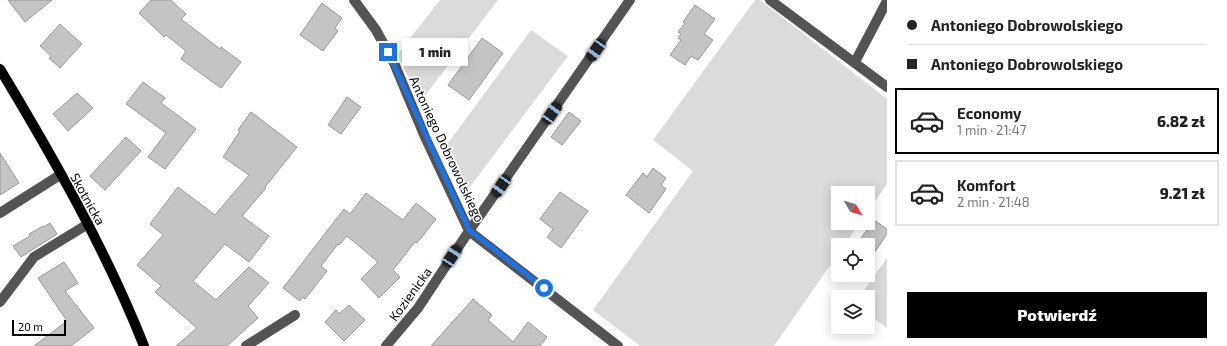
<!DOCTYPE html>
<html lang="pl">
<head>
<meta charset="utf-8">
<style>
  :root { --surface:#fff; --page:#f6f6f6; --text:#222; --muted:#767676; --line:#e0e0e0; --accent:#000 }
  body { margin:0; font-family:"Exo 2",sans-serif; background:var(--page); color:var(--text); height:100vh; display:flex; flex-direction:column; font-size:15px; white-space:nowrap }
  * { box-sizing:border-box; margin:0 }
  p { font-size:13px; color:var(--muted) }
  .icon { flex:none; width:22px; height:22px; fill:none; stroke:currentColor; stroke-width:2; stroke-linecap:round; stroke-linejoin:round }
  .map { position:relative; flex:1; overflow:hidden }
  .side { display:flex; flex-direction:column; background:var(--surface); width:340px }
  .side>* { flex:none }
  .hud { display:grid; align-content:center; height:88px; padding:0 20px; background:var(--surface) }
  .needle { width:26px; rotate:128deg }
  .controls { position:absolute; left:831px; top:186px; display:grid; gap:8px }
  .controls a { display:grid; place-items:center; width:44px; height:44px; border-radius:0px; background:var(--surface); box-shadow:0 2px 10px #0003; font-size:20px }
  .scale { position:absolute; left:12px; bottom:10px; width:54px; box-sizing:border-box; padding-left:4px; border:2px solid #000; border-top:0; font-size:11px; line-height:14px; white-space:nowrap; color:#000; -webkit-text-stroke:3px #fff; paint-order:stroke }
  .end { position:absolute; width:18px; height:18px; margin:-9px; border:5px solid #1a73e8; background:#fff; box-shadow:0 0 0 2px #fff }
  .from { border-radius:50% }
  .bubble { position:absolute; height:28px; border-radius:0px; background:var(--surface); box-shadow:0 2px 10px #0003; font-size:13px; font-weight:800; line-height:28px; text-align:center }
  .car { position:absolute; width:12px; height:24px; margin:-12px -6px; border-radius:5px; box-shadow:0 0 3px 1px #0007; background:linear-gradient(#222 24%,#8ab4d8 0 40%,#222 0 76%,#8ab4d8 0 86%,#222 0) }
  .hud b { display:flex; align-items:center; gap:14px; height:38px; font-size:15px }
  .hud b+b { border-top:1px solid var(--line) }
  .hud i { width:10px; height:10px; background:var(--text) }
  ul { padding:0; list-style:none }
  li { display:flex; align-items:center; gap:12px; height:66px; margin:0 8px 6px; padding:0 12px; border:2px solid var(--line); border-radius:0px }
  li div { flex:1 }
  li b { display:block; font-size:15px }
  li em { font-style:normal; font-weight:800 }
  li.selected { border-color:var(--accent) }
  li>.icon { width:36px; height:36px; stroke-width:1.5 }
  .button { display:flex; gap:8px; margin-top:auto; padding:8px 20px }
  .button a { flex:1; height:46px; border-radius:0px; background:var(--accent); color:#fff; font-size:16px; font-weight:800; line-height:46px; text-align:center }
  main { display:flex; flex:1; min-height:0 }
  .map>svg:first-child { display:block }
</style>
</head>
<body>
<main>
<div class="map">
<svg width="887" height="346" viewBox="0 0 887 346">
  <rect width="100%" height="100%" fill="#fff"/>
  <path fill="#dbdbdb" d="M440,0H498L421,101L397,55Z
    M755,0H760L887,99V184L868,211V193H838V223H860L844,245H838V254L774,346H640L593,310L693,171L653,140Z
    M531,30L568,56L464,195L443,150Z
    M887,258V328L868,314V297H859Z"/>
  <path fill="#c4c4c4" stroke="#989898" d="M8,0H52L25,22Z
    M151,0H171L186,14L181,19L220,49L221,47L241,62L221,88L181,59L186,51L166,35L164,37L139,13Z
    M322,3L342,18L335,28L338,31L323,51L300,35Z
    M695,5L715,19L704,34L713,40L698,60L691,56L685,65L670,55L681,40L678,38L681,34L678,32L685,23L683,22Z
    M60,24L82,44L60,68L49,58L51,56L40,46Z
    M482,38L503,53L469,100L448,85Z
    M143,82L165,98L161,103L196,129L165,169L148,157L166,133L126,104Z
    M77,93L93,108L68,131L53,114Z
    M347,97L361,107L341,134L328,125Z
    M251,112L297,147L265,187L266,188L242,216L269,236L249,262L225,244L193,281L216,300L249,267L269,283L248,306L258,318L227,346H176L197,328L155,292L161,286L137,265L163,235L150,224L178,187L215,215L249,175L223,157L240,131L238,130Z
    M569,112L581,121L562,145L551,137Z
    M126,137L141,151L105,190L90,176Z
    M0,153L19,183L0,195Z
    M653,168L666,178L661,185L666,189L649,213L626,195L643,173L647,177Z
    M560,192L588,211L561,248L547,237L553,229L540,219Z
    M366,193L403,220L416,203L436,219L417,243L415,242L393,270L400,277L379,298L361,279L378,262L347,236L339,245L338,244L321,266L327,271L305,299L303,297L300,301L283,288L344,209L350,214Z
    M874,220L887,229V234L868,262V245H856Z
    M50,223L57,234L21,257L13,246L30,236L29,234L43,226L44,227Z
    M64,262L78,283L65,291L94,328L71,346H34L67,321L38,278Z
    M473,299L492,315L488,320L513,342L528,322L547,337L540,346H431Z
    M349,305L365,320L344,341L325,322L336,310L339,314Z"/>
  <g fill="none" stroke-linecap="round" stroke-linejoin="round">
    <defs>
      <path id="major" d="M0,69C53,157 106,250 144,346"/>
    </defs>
    <use href="#major" stroke="#dbdbdb" stroke-width="11"/>
    <path stroke="#545454" stroke-width="10" d="M354,0L376,30L394,63L425,137L469,231L618,346
      M770,0L887,87
      M855,62L887,1
      M0,213L60,175
      M0,302L34,257L88,224
      M246,346L295,315
      M386,346L418,308L469,231L630,0"/>
    <use href="#major" stroke="#000" stroke-width="10"/>
  </g>
  <g fill="none" stroke-linecap="round" stroke-linejoin="round">
    <path stroke="#1a73e8" stroke-width="5" d="M388,52L469,230L544,288"/>
  </g>
  <g text-anchor="middle" stroke-width="3" stroke-linejoin="round" paint-order="stroke">
    <g font-size="13" fill="#000" stroke="#fff">
      <text transform="translate(447 149) rotate(65)" y="5">Antoniego Dobrowolskiego</text>
      <text transform="translate(88 199) rotate(61)" y="5">Skotnicka</text>
      <text transform="translate(410 294) rotate(-54)" y="5">Kozienicka</text>
    </g>
  </g>
</svg>
<div class="controls">
<a><svg class="needle" viewBox="-14 -14 28 28"><path d="M0-13l5 13h-10z" fill="#e53935"/><path d="M0 13l5-13h-10z" fill="#767676"/></svg></a>
<a><svg class="icon" aria-label="locate" viewBox="0 0 24 24"><circle cx="12" cy="12" r="6"/><path d="M12 2v4M12 18v4M2 12h4M18 12h4"/></svg></a>
<a><svg class="icon" aria-label="layers" viewBox="0 0 24 24"><path d="M12 4l9 5-9 5-9-5zM3 14l9 5 9-5"/></svg></a>
</div>
<div class="scale">20 m</div>
<i class="end from" style="left:544px;top:288px"></i>
<i class="end" style="left:388px;top:52px"></i>
<div class="bubble" style="left:402px;top:38px;width:66px">1 min</div>
<i class="car" style="left:596px;top:50px;rotate:215deg"></i>
<i class="car" style="left:552px;top:113px;rotate:35deg"></i>
<i class="car" style="left:501px;top:186px;rotate:215deg"></i>
<i class="car" style="left:452px;top:256px;rotate:33deg"></i>
</div>
<section class="side">
<div class="hud">
<b><i class="from"></i>Antoniego Dobrowolskiego</b>
<b><i></i>Antoniego Dobrowolskiego</b>
</div>
<ul>
<li class="selected"><svg class="icon" aria-label="car" viewBox="0 0 24 24"><path d="M5 17H2v-5l4-1 3-4h7l3 4 3 1v5h-3M9 17h6M6 11h13"/><circle cx="7" cy="17" r="2"/><circle cx="17" cy="17" r="2"/></svg><div><b>Economy</b><p>1 min · 21:47</p></div><em>6.82 zł</em></li>
<li><svg class="icon" aria-label="car" viewBox="0 0 24 24"><path d="M5 17H2v-5l4-1 3-4h7l3 4 3 1v5h-3M9 17h6M6 11h13"/><circle cx="7" cy="17" r="2"/><circle cx="17" cy="17" r="2"/></svg><div><b>Komfort</b><p>2 min · 21:48</p></div><em>9.21 zł</em></li>
</ul>
<div class="button"><a>Potwierdź</a></div>
</section>
</main>
</body>
</html>
